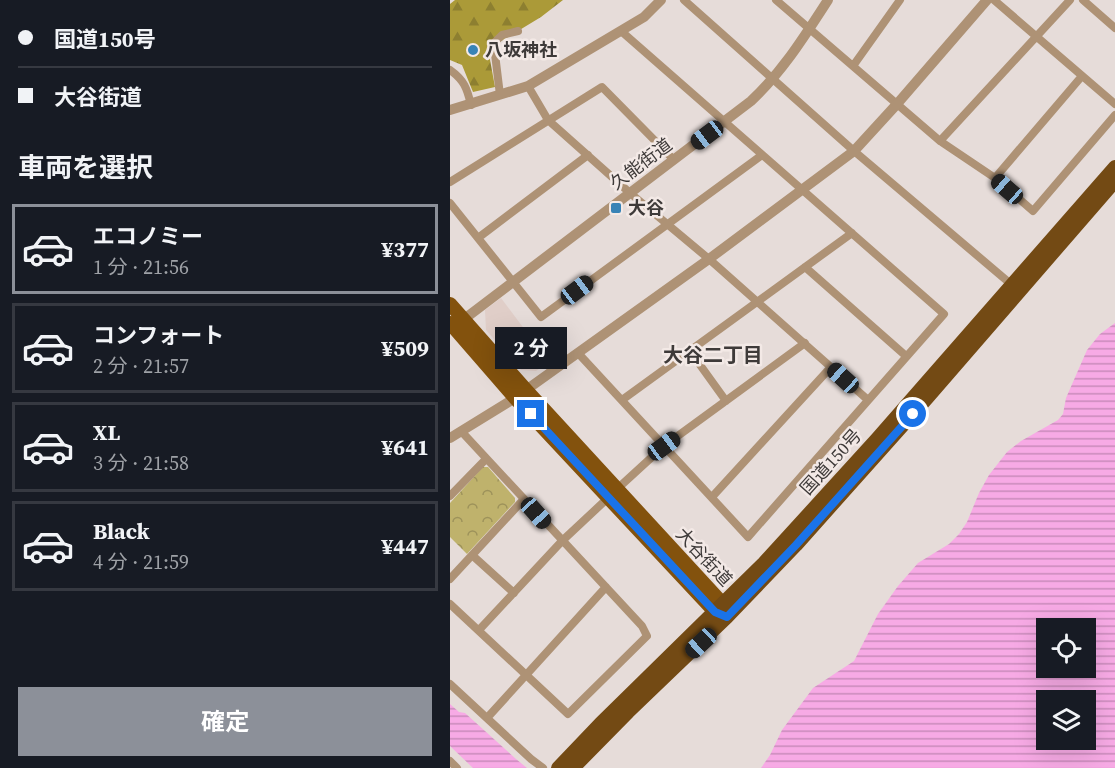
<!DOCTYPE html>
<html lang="ja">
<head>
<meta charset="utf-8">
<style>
  :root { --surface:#171b24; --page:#242831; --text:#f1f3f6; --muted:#9ea1a6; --line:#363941; --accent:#8c9099 }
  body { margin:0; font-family:"Source Serif 4","Noto Sans JP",serif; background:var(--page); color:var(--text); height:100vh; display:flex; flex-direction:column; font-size:22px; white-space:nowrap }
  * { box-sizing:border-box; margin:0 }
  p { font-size:20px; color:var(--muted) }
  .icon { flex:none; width:33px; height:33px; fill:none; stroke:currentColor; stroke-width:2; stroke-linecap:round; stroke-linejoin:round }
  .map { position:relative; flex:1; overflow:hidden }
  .sheet { display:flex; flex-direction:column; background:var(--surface); width:450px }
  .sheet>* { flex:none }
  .banner { display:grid; align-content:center; height:132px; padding:0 18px; background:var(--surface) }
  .controls { position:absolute; left:586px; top:618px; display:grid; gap:12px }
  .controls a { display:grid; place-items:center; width:60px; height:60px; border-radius:0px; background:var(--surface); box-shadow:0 6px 24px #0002; font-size:30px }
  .end { position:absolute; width:27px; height:27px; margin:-14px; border:8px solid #1a73e8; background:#fff; box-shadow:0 0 0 3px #fff }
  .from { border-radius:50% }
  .bubble { position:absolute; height:42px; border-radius:0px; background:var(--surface); box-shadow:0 6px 24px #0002; font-size:20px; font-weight:700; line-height:42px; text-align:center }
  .car { position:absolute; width:18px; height:36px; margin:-18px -9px; border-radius:8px; box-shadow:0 0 4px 2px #0007; background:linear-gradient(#222 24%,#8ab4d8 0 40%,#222 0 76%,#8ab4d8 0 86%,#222 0) }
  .banner b { display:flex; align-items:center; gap:21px; height:57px; font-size:22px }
  .banner b+b { border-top:2px solid var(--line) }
  .banner i { width:15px; height:15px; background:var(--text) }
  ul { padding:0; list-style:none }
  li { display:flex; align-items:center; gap:18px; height:90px; margin:0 12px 9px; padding:0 6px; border:3px solid var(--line); border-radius:0px }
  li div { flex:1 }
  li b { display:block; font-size:22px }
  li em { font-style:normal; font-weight:700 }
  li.current { border-color:var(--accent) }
  li>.icon { width:54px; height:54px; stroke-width:1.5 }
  h2 { padding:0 18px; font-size:27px; line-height:72px }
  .primary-button { display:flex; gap:12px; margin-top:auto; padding:12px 18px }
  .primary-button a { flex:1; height:69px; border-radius:0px; background:var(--accent); color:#fff; font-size:24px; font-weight:700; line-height:69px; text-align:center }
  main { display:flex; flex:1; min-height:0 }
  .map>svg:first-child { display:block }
</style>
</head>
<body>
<main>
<section class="sheet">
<div class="banner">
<b><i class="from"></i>国道150号</b>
<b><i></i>大谷街道</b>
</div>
<h2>車両を選択</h2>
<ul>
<li class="current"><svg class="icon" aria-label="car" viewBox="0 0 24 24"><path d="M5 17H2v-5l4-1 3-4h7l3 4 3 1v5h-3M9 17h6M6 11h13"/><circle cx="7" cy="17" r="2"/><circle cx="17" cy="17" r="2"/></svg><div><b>エコノミー</b><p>1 分 · 21:56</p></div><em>¥377</em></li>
<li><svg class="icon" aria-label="car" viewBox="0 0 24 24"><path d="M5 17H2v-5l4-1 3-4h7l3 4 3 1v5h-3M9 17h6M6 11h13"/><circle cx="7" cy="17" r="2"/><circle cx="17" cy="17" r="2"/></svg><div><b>コンフォート</b><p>2 分 · 21:57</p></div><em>¥509</em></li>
<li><svg class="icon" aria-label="car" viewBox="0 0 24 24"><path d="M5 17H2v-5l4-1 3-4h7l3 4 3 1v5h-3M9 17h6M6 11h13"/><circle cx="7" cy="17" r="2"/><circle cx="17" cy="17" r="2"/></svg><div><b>XL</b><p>3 分 · 21:58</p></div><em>¥641</em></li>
<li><svg class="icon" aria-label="car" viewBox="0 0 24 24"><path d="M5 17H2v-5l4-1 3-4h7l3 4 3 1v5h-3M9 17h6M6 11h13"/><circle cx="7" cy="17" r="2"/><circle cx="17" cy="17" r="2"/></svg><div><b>Black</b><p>4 分 · 21:59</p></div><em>¥447</em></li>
</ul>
<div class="primary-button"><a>確定</a></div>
</section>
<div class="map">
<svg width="665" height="768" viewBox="0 0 665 768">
  <defs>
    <pattern id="forest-firs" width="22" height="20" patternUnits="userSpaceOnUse" patternTransform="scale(1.5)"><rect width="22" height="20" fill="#ab9a38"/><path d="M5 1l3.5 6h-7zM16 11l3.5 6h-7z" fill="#8d7f30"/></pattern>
    <pattern id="park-crowns" width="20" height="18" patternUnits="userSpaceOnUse" patternTransform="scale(1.5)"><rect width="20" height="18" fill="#bfb26c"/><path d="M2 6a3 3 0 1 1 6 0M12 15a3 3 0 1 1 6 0" fill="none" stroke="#9d925a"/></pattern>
    <pattern id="water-rules" width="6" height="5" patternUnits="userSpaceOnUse" patternTransform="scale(1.5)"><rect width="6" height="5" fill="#f7aae5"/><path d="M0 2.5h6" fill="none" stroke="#c98bbb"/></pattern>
  </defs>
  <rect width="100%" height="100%" fill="#e6dcd9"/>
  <path fill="#e0cec8" d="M51,298L99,362L86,371L71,370L36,330L35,310Z"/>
  <path fill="url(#forest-firs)" d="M5,0H113L91,17L38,49L45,87L23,92L12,65L0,60V4Z"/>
  <path fill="url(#park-crowns)" d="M33,467H38L65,498V502L17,554L0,537V503Z"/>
  <path fill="url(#water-rules)" fill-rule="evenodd" d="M665,323V768H311L320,755L332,730L363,688L404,661L428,614L448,586L468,563L499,544L509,534L517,522L529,493L539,475L557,452L571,441L608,420L613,414L616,398L637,350L650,334ZM597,628H636V668H597ZM597,700H636V740H597Z
    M0,704L9,712L15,713L66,759L77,768H23L0,746Z"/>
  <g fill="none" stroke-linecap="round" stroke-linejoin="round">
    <path stroke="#ae9275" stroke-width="8" d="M234,0L404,151L562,285
      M326,0L490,141L545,178L583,211L665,115
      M544,0L665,104
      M633,0L665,28
      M403,66L450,0
      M0,70C14,80 17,88 21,105
      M78,86L98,120L180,193L259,259L418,400
      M50,95L45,54V42L52,35L68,31
      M490,141L620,0
      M545,178L632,76
      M0,182L152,87L224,160
      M0,203L91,317L312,155
      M28,238L138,155
      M355,267L456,356
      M240,351L276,401
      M128,353L298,537L494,314L171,31
      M172,400L402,233
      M167,489L214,446L355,343
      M0,496L36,459
      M262,497L381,367
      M22,555L64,593
      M0,579L74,499
      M0,604L118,714L197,636L192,626L11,431
      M29,630L112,541L159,497
      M0,684L81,759L93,768
      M37,718L156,587
      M0,761L7,768"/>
    <path stroke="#ae9275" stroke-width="10" d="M0,110L78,86L194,17L211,0
      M9,323L301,101C333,71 354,37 378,0
      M76,390L259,259L404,151L447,104L537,0
      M0,438L65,398"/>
    <path stroke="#83520d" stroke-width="14" d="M0,304L76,390L273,604L277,615
      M0,323L65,398L265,612L275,616"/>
    <path stroke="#734a14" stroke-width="14" d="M108,768L150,724L314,563L427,439L665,167
      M123,768L178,712L277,617L346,545L477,398L665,181"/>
  </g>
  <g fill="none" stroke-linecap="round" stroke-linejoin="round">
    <path stroke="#1a73e8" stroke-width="8" d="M81,414L265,612L277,617L346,545L463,414"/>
  </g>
  <g fill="#3883b6" stroke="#f3e9e6" stroke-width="2">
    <circle cx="23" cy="50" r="6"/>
    <rect x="160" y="202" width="12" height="12" rx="3"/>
  </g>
  <g text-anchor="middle" stroke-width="5" stroke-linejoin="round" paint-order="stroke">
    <g font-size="18" font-weight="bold" fill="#3e3a39" stroke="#f3e9e6" text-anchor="start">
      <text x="35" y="56">八坂神社</text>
      <text x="178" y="214">大谷</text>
    </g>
    <g font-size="18" fill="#3e3a39" stroke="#f3e9e6">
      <text transform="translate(191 164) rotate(-37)" y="6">久能街道</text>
      <text transform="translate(381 462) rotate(-48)" y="6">国道150号</text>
      <text transform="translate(254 557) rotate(47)" y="6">大谷街道</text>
    </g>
    <g font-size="20" font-weight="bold" fill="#3e3a39" stroke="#f3e9e6">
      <text x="263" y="362">大谷二丁目</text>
    </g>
  </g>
</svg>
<div class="controls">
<a><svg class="icon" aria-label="locate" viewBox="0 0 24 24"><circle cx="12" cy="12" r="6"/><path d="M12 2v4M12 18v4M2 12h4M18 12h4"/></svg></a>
<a><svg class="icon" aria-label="layers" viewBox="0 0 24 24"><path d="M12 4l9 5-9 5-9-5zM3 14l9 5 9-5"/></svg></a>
</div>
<i class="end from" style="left:463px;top:414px"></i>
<i class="end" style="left:81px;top:414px"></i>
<div class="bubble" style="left:45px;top:327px;width:72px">2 分</div>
<i class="car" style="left:257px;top:135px;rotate:233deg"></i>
<i class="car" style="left:557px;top:189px;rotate:311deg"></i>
<i class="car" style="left:127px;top:290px;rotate:53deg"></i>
<i class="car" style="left:393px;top:378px;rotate:312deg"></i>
<i class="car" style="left:214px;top:446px;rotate:54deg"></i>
<i class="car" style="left:86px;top:513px;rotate:138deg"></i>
<i class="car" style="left:251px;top:643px;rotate:227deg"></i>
</div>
</main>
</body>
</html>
